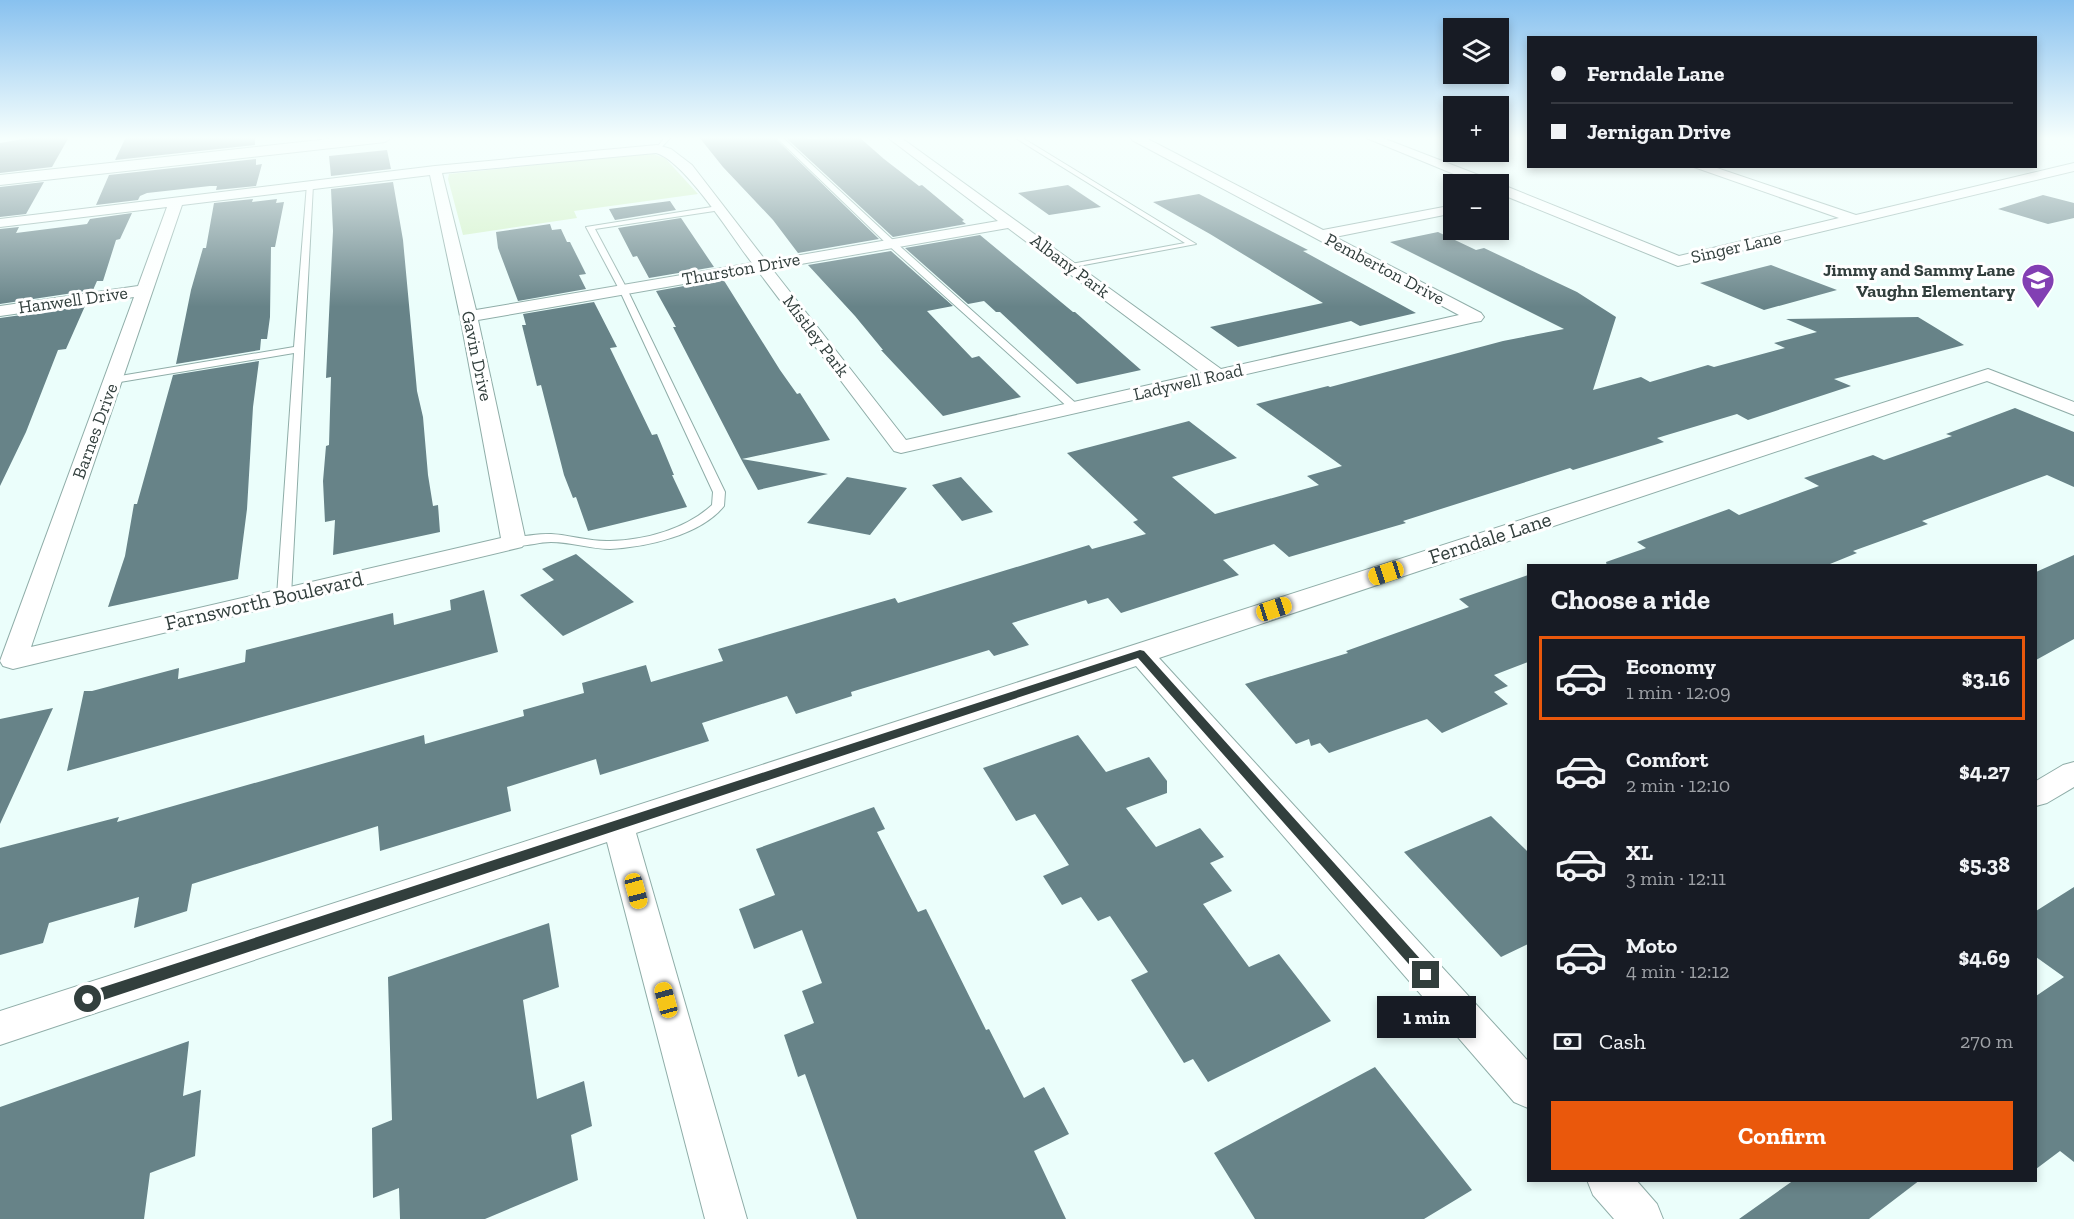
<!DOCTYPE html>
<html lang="en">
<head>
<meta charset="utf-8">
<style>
  :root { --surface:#171b24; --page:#242831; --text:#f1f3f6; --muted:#9ea1a6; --line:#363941; --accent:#ea580c }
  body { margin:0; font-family:"Zilla Slab",serif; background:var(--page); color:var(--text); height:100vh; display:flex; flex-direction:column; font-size:22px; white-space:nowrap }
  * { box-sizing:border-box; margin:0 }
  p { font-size:20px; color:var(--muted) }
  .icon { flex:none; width:33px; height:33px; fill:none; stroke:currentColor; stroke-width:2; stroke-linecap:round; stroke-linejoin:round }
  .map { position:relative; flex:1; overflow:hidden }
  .side { position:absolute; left:1527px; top:564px; width:510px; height:618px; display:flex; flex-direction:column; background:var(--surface); border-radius:0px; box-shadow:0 3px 9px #0003 }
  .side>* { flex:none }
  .banner { position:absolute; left:1527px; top:36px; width:510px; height:132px; border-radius:0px; box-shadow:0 3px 9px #0003; display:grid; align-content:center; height:132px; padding:0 24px; background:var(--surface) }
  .controls { position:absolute; left:1443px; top:18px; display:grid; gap:12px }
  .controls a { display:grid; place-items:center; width:66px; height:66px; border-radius:0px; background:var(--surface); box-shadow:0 3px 9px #0003; font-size:30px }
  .end { position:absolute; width:27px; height:27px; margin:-14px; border:8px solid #323f3d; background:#fff; box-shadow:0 0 0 3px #fff }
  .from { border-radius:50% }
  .bubble { position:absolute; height:42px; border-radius:0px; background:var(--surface); box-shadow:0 3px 9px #0003; font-size:20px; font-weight:700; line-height:42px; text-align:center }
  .car { position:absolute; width:18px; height:36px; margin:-18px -9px; border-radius:8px; box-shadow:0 0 4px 2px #0007; background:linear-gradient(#f5c518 24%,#345 0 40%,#f5c518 0 76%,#345 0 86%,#f5c518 0) }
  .banner b { display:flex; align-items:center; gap:21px; height:57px; font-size:22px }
  .banner b+b { border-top:2px solid var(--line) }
  .banner i { width:15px; height:15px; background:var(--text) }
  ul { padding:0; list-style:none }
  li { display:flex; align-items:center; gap:18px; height:84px; margin:0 12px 9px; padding:0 12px; border:3px solid transparent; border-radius:0px }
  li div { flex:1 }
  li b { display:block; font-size:22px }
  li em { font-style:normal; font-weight:700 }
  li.current { border-color:var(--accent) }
  li>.icon { width:54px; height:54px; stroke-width:1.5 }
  h2 { padding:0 24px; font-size:27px; line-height:72px }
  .pay { display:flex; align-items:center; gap:15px; height:66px; padding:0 24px; font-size:22px }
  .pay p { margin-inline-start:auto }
  .primary-button { display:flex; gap:12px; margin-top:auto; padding:12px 24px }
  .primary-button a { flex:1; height:69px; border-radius:0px; background:var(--accent); color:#fff; font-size:24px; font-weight:700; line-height:69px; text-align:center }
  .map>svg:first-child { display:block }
</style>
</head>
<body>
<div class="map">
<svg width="2074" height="1219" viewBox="0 0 2074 1219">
  <rect width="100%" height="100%" fill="#ebfefb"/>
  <path fill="#d1f1c4" d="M650,153L665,158L698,194L574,211L577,218L463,235L448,179L449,174Z"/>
  <path fill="#678388" d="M35,137H69L52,167L0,173V143Z
    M126,137H255V145L115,160Z
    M699,137H774L879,239L798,253L773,220L723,167Z
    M785,137H807L808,139L859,137L884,159L919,186L922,185L964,220L962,221L966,224L893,237Z
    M387,150L391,169L331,176L329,156Z
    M256,159V165L262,164L256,186L216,190L217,186H210L147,193L140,196L138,200L96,205L109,175Z
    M44,182L26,214L0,217V187Z
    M393,182L403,240L417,391L423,417L428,475L433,506L438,505L440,532L333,555L335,520L325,522L323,481L326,446L329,445L331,377L326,378L333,231L331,189Z
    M1068,185L1101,207L1049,215L1018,193Z
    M1199,194L1308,250L1303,251L1416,313L1360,326L1351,321L1238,347L1210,327L1323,303L1210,234L1153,202Z
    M2043,195L2074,203V218L2048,224L1998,209Z
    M253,199L252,202L277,199L276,203L284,202L275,247H271L270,317L267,339H261L260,350L176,364L191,290L203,248H206L214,203Z
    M670,201L676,210L615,220L609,209Z
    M132,213L120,239L116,240L103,281H97L93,290L0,304V229L19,227L16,233L87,224L90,219Z
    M681,218L714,267L649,278L637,256L633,257L618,228Z
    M550,224L552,230L561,229L567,242H570L586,274L579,275L586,289L518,301L498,248L496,232Z
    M1438,232L1476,250L1484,248L1577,292L1616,317L1593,390L1641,377L1650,382L1708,365L1714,367L1785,348L1774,343L1817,332L1786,319L1918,317L1964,345L1834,379L1851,386L1748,420L1737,414L1657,438L1664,442L1573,470L1570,468L1403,521L1406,523L1289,557L1274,544L1223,560L1239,575L1121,613L1108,598L1088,604L1086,600L1012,623L1029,645L994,656L989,650L851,692L852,696L796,714L787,696L702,723L709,741L600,775L596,759L507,787L511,811L380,851L378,826L192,884L187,911L134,928L139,897L49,923L43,943L0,955V848L119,817L117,822L424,735L425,744L524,716L523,710L584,693L582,683L646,665L651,682L723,661L718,649L895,598L898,603L1089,545L1092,549L1146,534L1133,522L1138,520L1067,453L1189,421L1237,458L1172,477L1215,514L1319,485L1307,476L1342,466L1256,404L1328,386L1330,387L1503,341L1564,329L1390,242Z
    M980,235L1073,312H1075L1141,370L1077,384L1000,312H996L984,301L968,304L905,248Z
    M891,251L953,306L927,311L972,358L979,356L1021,397L943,416L881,350H883L855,316L808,265Z
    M1771,265L1837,290L1764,310L1700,283Z
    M723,279L780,370L797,394L800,393L830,440L742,459L828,474L758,490L741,459L673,327H676L656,291Z
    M594,302L617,347L610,348L652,435L657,434L674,475H672L687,507L588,531L576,497L573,498L564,475L541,385L537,386L522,325H526L523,314Z
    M85,306L66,349L58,350L26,432L0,486V318Z
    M259,361L253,407L247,509L238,579L108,607L125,556L134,504H137L173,375Z
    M2015,408L2074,432V487L2047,475L1922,521L1928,524L1853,551L1857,553L1825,566H1607L1606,562L1646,548L1637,542L1729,509L1739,515L1819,486L1804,478L1873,455L1884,460L1952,436L1946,434Z
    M847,477L907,488L870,535L807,523Z
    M961,477L993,512L962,521L932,485Z
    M576,554L634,602L563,636L520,595L554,580L542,569Z
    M2074,555V639L2036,660V572Z
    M1528,575V662L1494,675L1508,686L1494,692L1508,704L1442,733L1427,719L1329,753L1320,743L1311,746L1309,739L1296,744L1245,684L1348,653L1346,651L1469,607L1459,599Z
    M484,590L498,652L67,771L84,691H92L179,668L178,679L245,662L246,650L393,613L394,625L451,610L450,600Z
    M53,708L0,824V719Z
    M1078,735L1106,772L1149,757L1167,781V793L1126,808L1156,847L1200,828L1224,857L1210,863L1232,891L1203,904L1249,967L1279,954L1331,1021L1208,1082L1193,1059L1184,1063L1131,980L1148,972L1110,916L1098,921L1081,897L1062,905L1043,876L1069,865L1035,814L1016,821L983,768Z
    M874,807L885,829L877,832L918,912L926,909L986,1030L989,1029L1024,1098L1044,1087L1069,1134L1034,1151L1066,1219H857L805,1074L798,1077L784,1035L814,1023L802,991L822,983L802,930L754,949L739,909L775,895L756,849Z
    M1491,816L1528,852V944L1501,957L1404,852Z
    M2074,887V1162L2060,1151L2036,1169V996L2064,977L2036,957V911Z
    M549,923L559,987L523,1000L537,1099L584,1081L592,1126L571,1135L578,1180L485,1219H400L399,1188L373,1198L372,1128L392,1120L388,977Z
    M189,1041L183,1096L201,1090L195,1156L150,1173L144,1219H0V1107Z
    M1375,1067L1472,1190L1424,1219H1255L1214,1153Z
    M1794,1180H1920L1869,1219H1739Z"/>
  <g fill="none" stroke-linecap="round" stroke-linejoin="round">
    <defs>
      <path id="service" d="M665,137H671L659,150H655Z
        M776,137H782L894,241L1079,406V410H1071L888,245Z
        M1014,137H1021L1196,244L1068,268V264H1071L1185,243Z
        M307,184L313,185L291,596L284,600L277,596L294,353L114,383L109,380L114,377L294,347Z
        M718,206L722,208L721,210L595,229L627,289L725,492L724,506C701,535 647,547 610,549C591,549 571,542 551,542C537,542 523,548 510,545L508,542L510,539C522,536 538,534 551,534C571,535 590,542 610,541C646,540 686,529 712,505L713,492L619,289L586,227Z"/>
      <path id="minor" d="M887,137H900L1221,369L1459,315L1132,140L1130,137H1144L1323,230L1454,205V213L1335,237L1481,313L1484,317L1481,321L1475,322L901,453L894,451L758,271L478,320L526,542L522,547L13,669L3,666L0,661L134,297L0,316V306L138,286L167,207L0,227V219L435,166L657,145L671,149L692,165L766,261L998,221ZM656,153C685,161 732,237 752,263L476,310L442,173ZM430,175L460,316L501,538L31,647L182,205ZM1008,228L1202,373L906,440L772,269Z
        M1364,137H1380L1494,181L1496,184H1478Z
        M2074,163V171L1678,266L1498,193V184H1496L1503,185L1679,256L1839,218L1691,166H1711L1856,215Z
        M1988,369L2074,402V415L1987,381L1159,658L1528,1061V1108L1514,1102L1136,666L636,833L747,1219H705L607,842L0,1045V1011Z
        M2074,762V787L2047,803L2036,806V781L2063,765Z
        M1587,1180H1636L1657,1204L1663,1219H1614L1593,1195Z"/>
      <path id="secondary" d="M347,137H393L385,142L0,185V175Z"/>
    </defs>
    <use href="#service" stroke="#8fada8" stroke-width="2"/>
    <use href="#minor" stroke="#8fada8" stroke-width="2"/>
    <use href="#secondary" stroke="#8fada8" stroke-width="2"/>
    <use href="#service" fill="#fff" fill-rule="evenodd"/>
    <use href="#minor" fill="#fff" fill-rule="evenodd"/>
    <use href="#secondary" fill="#fff" fill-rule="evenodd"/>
  </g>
  <linearGradient id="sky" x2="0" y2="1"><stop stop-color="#88c1ef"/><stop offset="0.45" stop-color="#f6fffd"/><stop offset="1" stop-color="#f6fffd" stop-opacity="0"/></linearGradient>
  <rect width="2074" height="307" fill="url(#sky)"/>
  <path fill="#323f3d" d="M1140,650L1144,651L1431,971L1433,975L1431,979H1422L1138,658L88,1005L83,1003L81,999L83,994L88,992Z"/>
  <defs>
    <symbol id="school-pin" viewBox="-11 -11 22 30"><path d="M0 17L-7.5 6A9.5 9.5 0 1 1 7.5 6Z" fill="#823fb3" stroke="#fff"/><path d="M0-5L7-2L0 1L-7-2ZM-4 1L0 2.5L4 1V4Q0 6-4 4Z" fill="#fff"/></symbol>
  </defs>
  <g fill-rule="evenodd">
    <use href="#school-pin" x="2019" y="261" width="38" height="52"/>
  </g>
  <g text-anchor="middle" stroke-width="6" stroke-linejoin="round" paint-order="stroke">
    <g font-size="18" fill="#323f3d" stroke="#fff">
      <text transform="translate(1736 247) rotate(-13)" y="6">Singer Lane</text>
      <text transform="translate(1070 266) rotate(37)" y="6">Albany Park</text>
      <text transform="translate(741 269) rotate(-10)" y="6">Thurston Drive</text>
      <text transform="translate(1385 269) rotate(28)" y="6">Pemberton Drive</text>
      <text transform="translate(73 300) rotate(-8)" y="6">Hanwell Drive</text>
      <text transform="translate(816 336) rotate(53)" y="6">Mistley Park</text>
      <text transform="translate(477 356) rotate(78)" y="6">Gavin Drive</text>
      <text transform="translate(1188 382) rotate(-13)" y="6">Ladywell Road</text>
      <text transform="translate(95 431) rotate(-70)" y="6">Barnes Drive</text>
    </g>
    <g font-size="18" font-weight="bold" fill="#323f3d" stroke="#fff" text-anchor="end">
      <text x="2015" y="276">Jimmy and Sammy Lane<tspan x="2015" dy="21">Vaughn Elementary</tspan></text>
    </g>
    <g font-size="21" fill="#323f3d" stroke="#fff">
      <text transform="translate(1490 538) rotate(-18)" y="7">Ferndale Lane</text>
      <text transform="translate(264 601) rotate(-13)" y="7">Farnsworth Boulevard</text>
    </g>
  </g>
</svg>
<div class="controls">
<a><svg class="icon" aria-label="layers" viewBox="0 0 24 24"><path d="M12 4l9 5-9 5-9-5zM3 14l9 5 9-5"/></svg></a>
<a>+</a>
<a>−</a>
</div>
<i class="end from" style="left:88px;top:999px"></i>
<i class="end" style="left:1426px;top:975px"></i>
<div class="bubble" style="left:1377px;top:996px;width:99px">1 min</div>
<i class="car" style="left:1386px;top:573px;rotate:252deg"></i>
<i class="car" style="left:1274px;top:609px;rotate:72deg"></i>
<i class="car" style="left:636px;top:891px;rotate:165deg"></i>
<i class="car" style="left:666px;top:1000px;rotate:345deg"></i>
<div class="banner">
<b><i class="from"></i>Ferndale Lane</b>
<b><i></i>Jernigan Drive</b>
</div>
<section class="side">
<h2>Choose a ride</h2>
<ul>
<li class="current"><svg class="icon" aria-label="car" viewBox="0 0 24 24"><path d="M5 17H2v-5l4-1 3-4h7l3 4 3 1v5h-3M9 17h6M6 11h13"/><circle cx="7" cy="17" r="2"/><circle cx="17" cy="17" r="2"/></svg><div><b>Economy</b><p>1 min · 12:09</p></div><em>$3.16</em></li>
<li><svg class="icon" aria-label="car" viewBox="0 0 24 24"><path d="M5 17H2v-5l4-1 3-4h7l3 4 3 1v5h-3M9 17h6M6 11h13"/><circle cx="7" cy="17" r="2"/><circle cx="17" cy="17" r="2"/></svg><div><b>Comfort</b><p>2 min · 12:10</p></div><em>$4.27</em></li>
<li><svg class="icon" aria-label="car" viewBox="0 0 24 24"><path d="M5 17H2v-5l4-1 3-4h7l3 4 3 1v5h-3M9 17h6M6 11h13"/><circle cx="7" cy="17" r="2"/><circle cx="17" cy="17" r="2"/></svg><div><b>XL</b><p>3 min · 12:11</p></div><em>$5.38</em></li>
<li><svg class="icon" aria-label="car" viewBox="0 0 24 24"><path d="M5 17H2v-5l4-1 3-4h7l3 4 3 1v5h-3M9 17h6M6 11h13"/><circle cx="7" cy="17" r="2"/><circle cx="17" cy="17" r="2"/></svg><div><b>Moto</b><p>4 min · 12:12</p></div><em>$4.69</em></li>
</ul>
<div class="pay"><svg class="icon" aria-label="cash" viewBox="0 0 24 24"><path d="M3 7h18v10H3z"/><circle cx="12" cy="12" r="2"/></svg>Cash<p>270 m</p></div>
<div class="primary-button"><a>Confirm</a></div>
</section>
</div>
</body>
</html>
